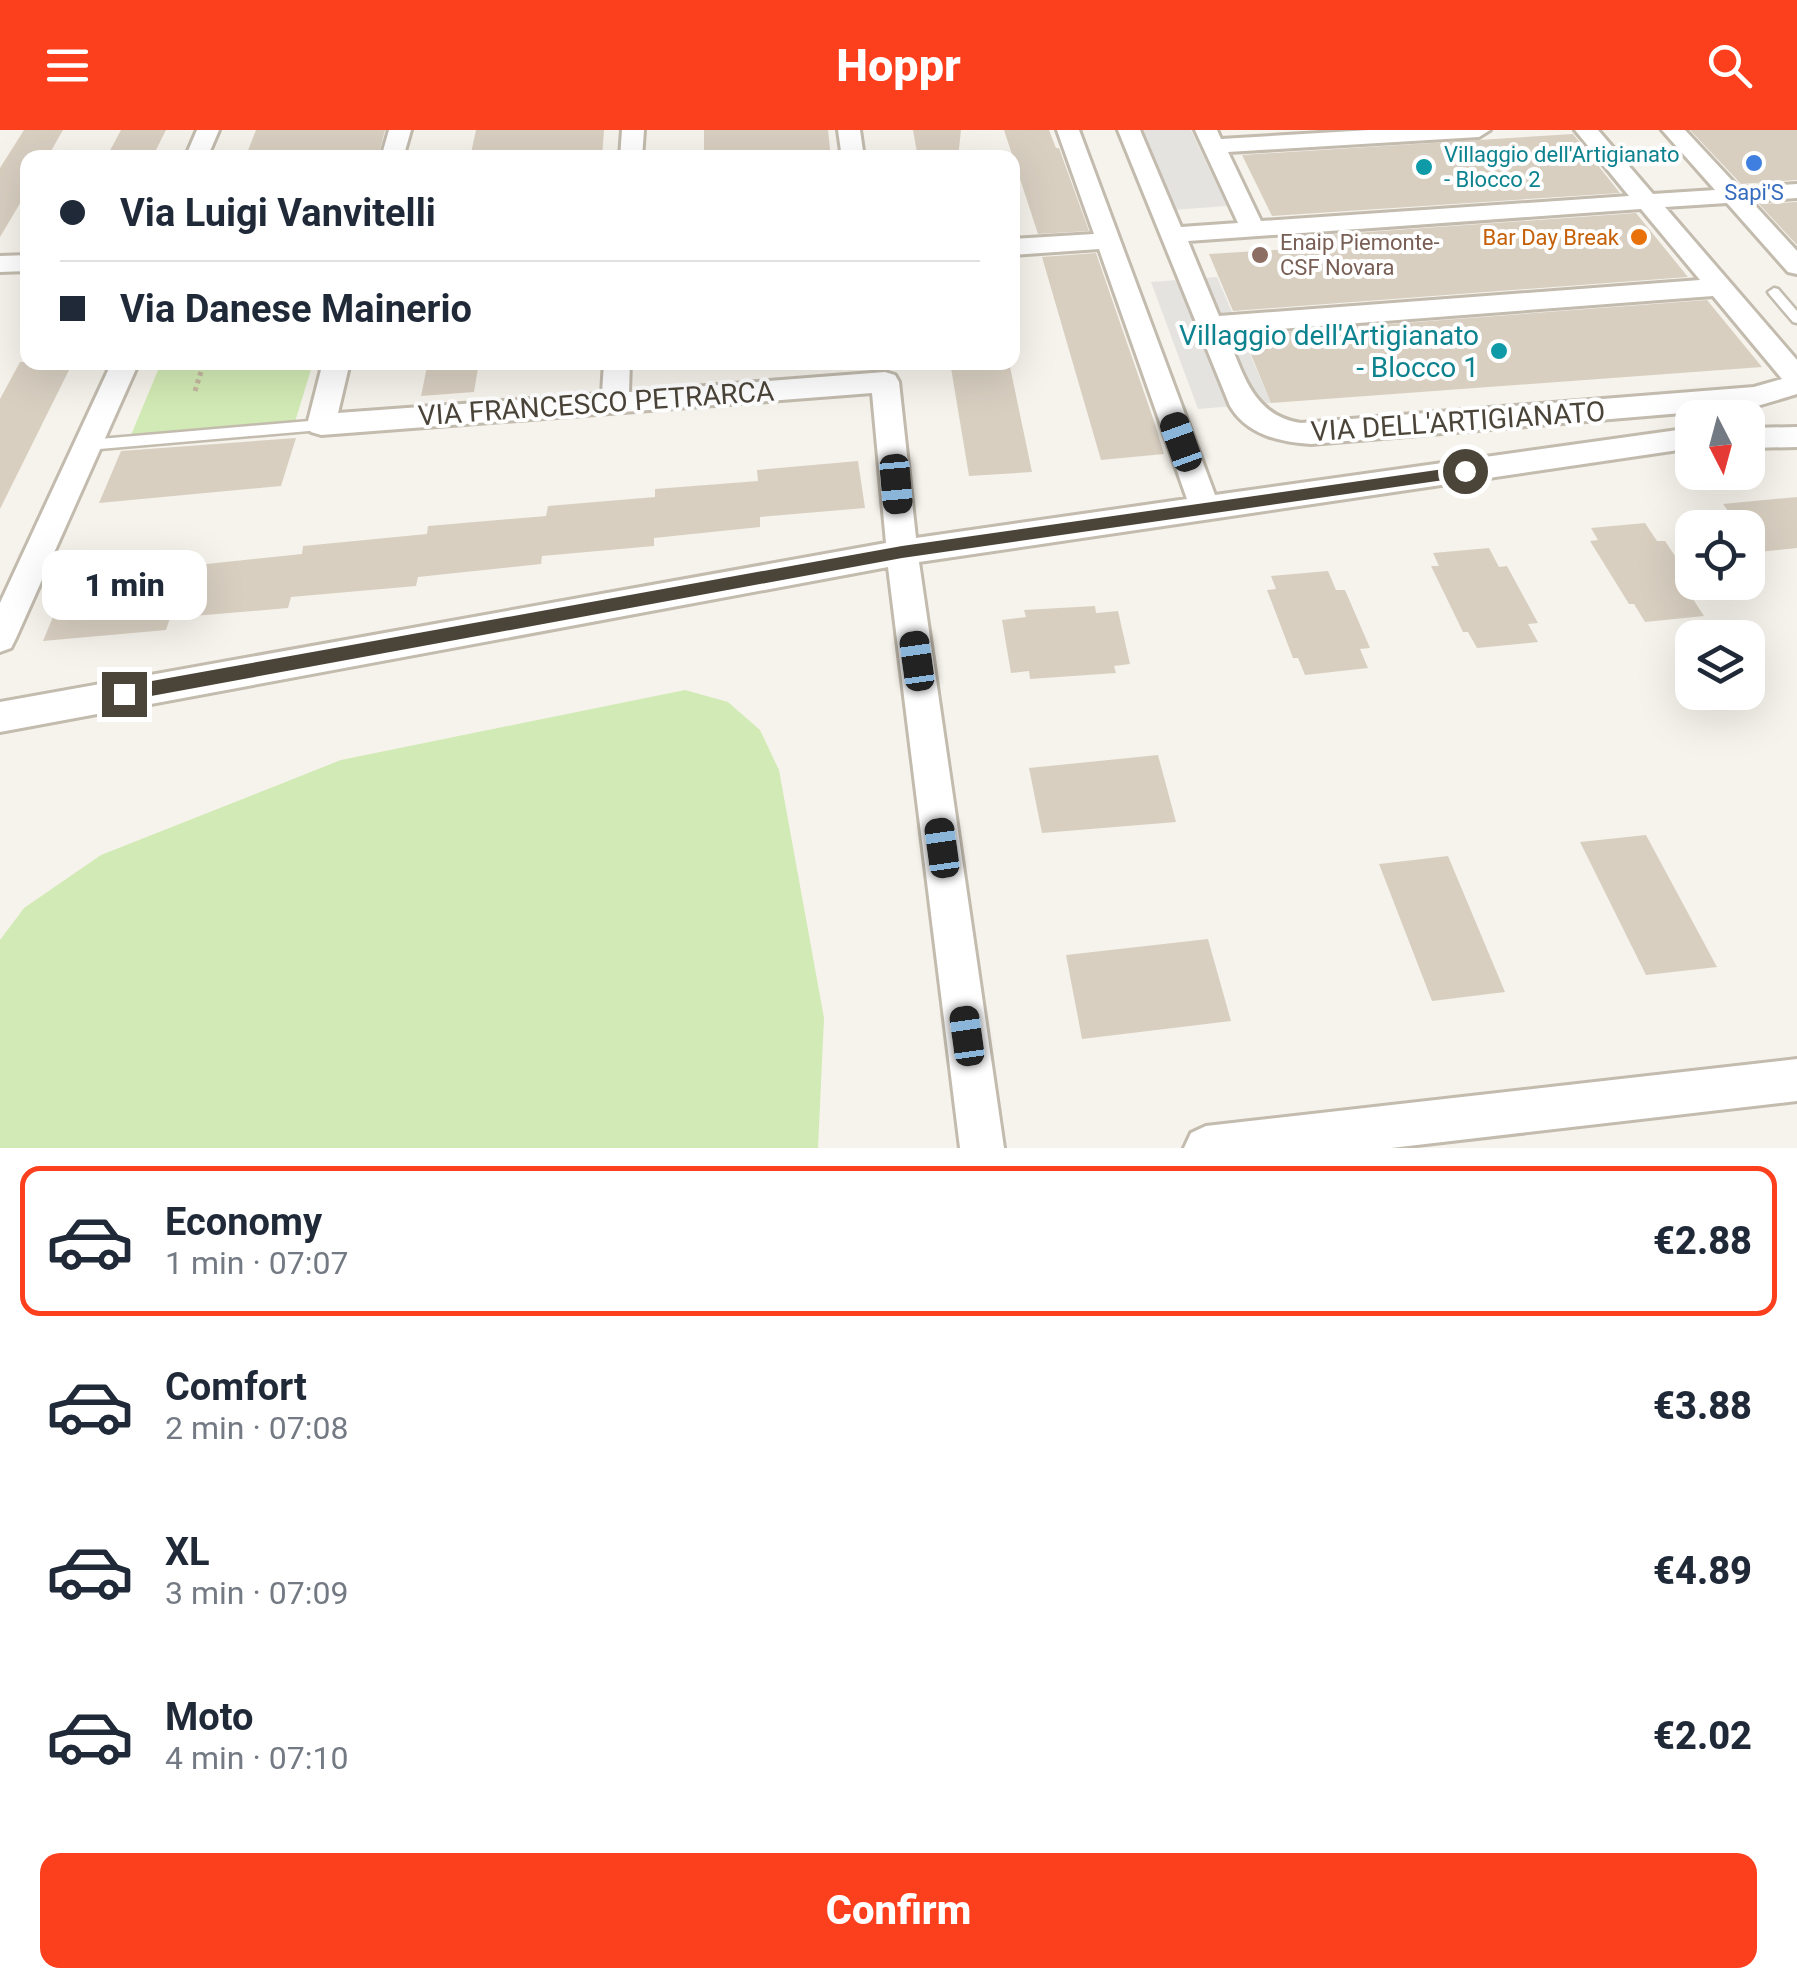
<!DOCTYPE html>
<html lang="en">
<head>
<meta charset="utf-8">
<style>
  :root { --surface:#fff; --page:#f6f6f7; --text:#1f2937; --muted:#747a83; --line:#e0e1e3; --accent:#fc3f1d }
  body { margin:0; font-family:Roboto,sans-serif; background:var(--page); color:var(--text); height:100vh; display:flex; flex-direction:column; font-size:38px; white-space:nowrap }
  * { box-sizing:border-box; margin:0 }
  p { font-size:32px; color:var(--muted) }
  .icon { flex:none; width:55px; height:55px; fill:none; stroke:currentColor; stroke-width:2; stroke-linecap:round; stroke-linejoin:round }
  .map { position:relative; height:1018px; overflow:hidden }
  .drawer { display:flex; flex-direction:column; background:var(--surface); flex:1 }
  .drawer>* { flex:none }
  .top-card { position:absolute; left:20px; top:20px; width:1000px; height:220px; border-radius:20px; box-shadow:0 10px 40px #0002; display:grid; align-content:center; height:220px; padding:0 40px; background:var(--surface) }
  .needle { width:65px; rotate:174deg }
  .tools { position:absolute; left:1675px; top:270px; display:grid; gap:20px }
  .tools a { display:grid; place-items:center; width:90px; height:90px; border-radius:20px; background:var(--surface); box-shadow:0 10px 40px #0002; font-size:50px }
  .end { position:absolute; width:45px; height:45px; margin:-22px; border:12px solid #4b4439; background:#fff; box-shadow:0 0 0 5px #fff }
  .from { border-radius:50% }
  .bubble { position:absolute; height:70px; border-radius:20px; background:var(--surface); box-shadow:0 10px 40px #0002; font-size:32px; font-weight:800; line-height:70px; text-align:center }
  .car { position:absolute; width:30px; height:60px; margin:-30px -15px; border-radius:12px; box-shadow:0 0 8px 2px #0007; background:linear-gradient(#222 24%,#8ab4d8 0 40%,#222 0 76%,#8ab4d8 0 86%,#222 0) }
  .top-card b { display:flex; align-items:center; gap:35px; height:95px; font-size:38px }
  .top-card b+b { border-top:2px solid var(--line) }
  .top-card i { width:25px; height:25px; background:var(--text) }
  ul { padding:18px 0 0; list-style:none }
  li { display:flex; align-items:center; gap:30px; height:150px; margin:0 20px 15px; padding:0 20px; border:5px solid transparent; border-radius:20px }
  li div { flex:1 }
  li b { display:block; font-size:38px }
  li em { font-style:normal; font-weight:800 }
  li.on { border-color:var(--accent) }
  li>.icon { width:90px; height:90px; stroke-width:1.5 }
  .cta { display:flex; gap:20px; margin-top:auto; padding:20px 40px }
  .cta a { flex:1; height:115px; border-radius:20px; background:var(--accent); color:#fff; font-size:40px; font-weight:800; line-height:115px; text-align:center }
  header { display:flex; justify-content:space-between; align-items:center; height:130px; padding:0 40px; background:var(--accent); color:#fff; font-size:45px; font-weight:800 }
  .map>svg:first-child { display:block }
</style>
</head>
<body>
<header><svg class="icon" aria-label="menu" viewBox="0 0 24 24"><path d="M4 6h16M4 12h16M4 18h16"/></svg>Hoppr<svg class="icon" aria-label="search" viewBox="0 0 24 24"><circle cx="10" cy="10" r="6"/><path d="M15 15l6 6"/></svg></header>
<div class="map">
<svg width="1797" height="1018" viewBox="0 0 1797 1018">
  <rect width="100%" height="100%" fill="#f6f3ec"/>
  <path fill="#d2eab5" d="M161,233V232L313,233L295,292L131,305Z
    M685,560L728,572L760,600L779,640L824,888L818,1018H0V810L24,778L101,725L341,630Z"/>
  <path fill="#e5e3e0" d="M1138,0H1191L1227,76L1172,80Z
    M1217,147L1271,273L1198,279L1151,152Z"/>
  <path fill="#d8cfc1" d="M24,0H63L47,28H28V60L0,107V38Z
    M121,0H166L152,28H106Z
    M256,0H385L378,28H245Z
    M476,0H604L602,28H470Z
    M704,0H828L831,28H704Z
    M913,0H961L958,28H918Z
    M1004,0H1049L1056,18H1059L1089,101L1038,104Z
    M1690,0H1797V50L1741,54Z
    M1573,4L1620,63L1272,86L1242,25Z
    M1797,72V115L1759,74Z
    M1636,83L1688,147L1233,181L1209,124L1288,119L1283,108Z
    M1096,123L1155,294L1164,324L1101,330L1042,127Z
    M1707,170L1762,237L1271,273L1243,205Z
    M20,232H73L0,379V269Z
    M428,232H479L474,262L421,266Z
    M950,232H1009L1032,342L969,346Z
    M296,308L281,356L99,373L121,321Z
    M858,331L865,378L760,387V397L654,408V416L542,426L541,434L418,447L416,456L291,467L288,478L170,488L166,500L43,511L66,455L186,444L188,436L302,424L303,416L427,404L428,396L546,386L548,376L655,367V359L758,351L757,340Z
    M1797,367V418L1758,422L1748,408V398H1740L1723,374Z
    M1645,393L1657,411H1665L1701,465L1691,466L1704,486L1645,492L1634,474H1629L1590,411L1598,410L1591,398Z
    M1489,418L1499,437L1507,436L1538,493L1528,494L1538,512L1477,518L1468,502H1463L1431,436H1439L1433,423Z
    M1328,441L1336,460H1345L1370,518L1360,519L1368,538L1305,545L1298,528H1293L1267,460L1276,459L1271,446Z
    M1095,476L1096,483L1118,481L1130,534L1114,536L1116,543L1030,549L1029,541L1011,543L1002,490L1026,487L1024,480Z
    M1158,625L1176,692L1042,703L1029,638Z
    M1646,705L1717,837L1646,845L1580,712Z
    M1448,726L1505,862L1432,871L1379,734Z
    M1208,809L1231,891L1082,909L1066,825Z"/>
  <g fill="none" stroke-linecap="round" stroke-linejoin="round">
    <defs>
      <path id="lane" d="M1774,158L1778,159L1797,181V193L1793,192L1770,165L1768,162Z
        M321,290L327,295L321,300L88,320L81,315L88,310Z"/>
      <path id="street" d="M197,0H219L207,28H185Z
        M389,0H411L403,28H381Z
        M622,0H644L642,28H620Z
        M838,0H860L864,28H842Z
        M1057,0H1079L1215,365L1692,298V318L919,432L1004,1018H960L888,437L0,602V572L886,413L872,263L321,305L311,302L307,295L323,232H350L338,283L602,264L604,232H630L629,262L885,242L895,245L899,252L916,408L1187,369L1099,119L1012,125V109L1094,104Z
        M1118,0H1140L1181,97L1238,93L1195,0H1217L1221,9L1369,0H1490L1479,7L1228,22L1261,91L1629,66L1575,0H1598L1653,64L1715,60L1662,0H1685L1739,58L1797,54V68L1751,71L1797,121V144L1788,142L1727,73L1665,77L1797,230V264L1754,277L1311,314C1280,312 1247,305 1230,276ZM1641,79L1700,150L1219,186L1188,111ZM1713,166L1782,249L1754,257L1301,293C1252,286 1243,242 1226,203Z
        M28,125V141L0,142V126Z
        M112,232H139L16,508L11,518L0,522V473Z
        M1797,297V317L1748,318V298Z
        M1797,929V971L1391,1018H1184L1191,1003L1206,996Z"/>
    </defs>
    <use href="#lane" stroke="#c2bbae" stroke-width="5"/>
    <use href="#street" stroke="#c2bbae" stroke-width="6"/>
    <path stroke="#c4b79f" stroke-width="5" stroke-dasharray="4 4" stroke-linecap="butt" d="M195,261L204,232"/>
    <use href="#lane" fill="#fff" fill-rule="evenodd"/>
    <use href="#street" fill="#fff" fill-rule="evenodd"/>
  </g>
  <path fill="#4b4439" d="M1465,336L1473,341L1465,347L902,428L124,571L116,564L124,556L902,416Z"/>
  <circle fill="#3f7fe0" stroke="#fff" stroke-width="4" cx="1754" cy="33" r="10"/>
  <g fill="#0f9aa8" stroke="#fff" stroke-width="4">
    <circle cx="1424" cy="37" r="10"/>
    <circle cx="1499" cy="221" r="10"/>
  </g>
  <circle fill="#e8710a" stroke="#fff" stroke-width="4" cx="1639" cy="107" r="10"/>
  <circle fill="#8d6e63" stroke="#fff" stroke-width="4" cx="1260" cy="125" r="10"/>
  <g text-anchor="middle" stroke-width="8" stroke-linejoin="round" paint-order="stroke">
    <g font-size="22" fill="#0d838f" stroke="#fff" text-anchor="start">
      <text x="1444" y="32">Villaggio dell'Artigianato<tspan x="1444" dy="25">- Blocco 2</tspan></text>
    </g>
    <g font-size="22" fill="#366cbe" stroke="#fff">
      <text x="1754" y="70">Sapi'S</text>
    </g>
    <g font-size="22" fill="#c56008" stroke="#fff" text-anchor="end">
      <text x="1619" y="115">Bar Day Break</text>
    </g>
    <g font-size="22" fill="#785e54" stroke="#fff" text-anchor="start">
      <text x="1280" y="120">Enaip Piemonte-<tspan x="1280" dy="25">CSF Novara</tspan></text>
    </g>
    <g font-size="28" fill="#0d838f" stroke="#fff" text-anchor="end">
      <text x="1479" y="215">Villaggio dell'Artigianato<tspan x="1479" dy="32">- Blocco 1</tspan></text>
    </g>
    <g font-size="28" fill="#4b4439" stroke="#fff">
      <text transform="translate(596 273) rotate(-4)" y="10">VIA FRANCESCO PETRARCA</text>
      <text transform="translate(1458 291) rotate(-4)" y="10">VIA DELL'ARTIGIANATO</text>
    </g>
  </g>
</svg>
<div class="tools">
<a><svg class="needle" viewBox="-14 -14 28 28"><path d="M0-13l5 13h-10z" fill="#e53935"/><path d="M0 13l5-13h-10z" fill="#747a83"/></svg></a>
<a><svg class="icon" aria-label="locate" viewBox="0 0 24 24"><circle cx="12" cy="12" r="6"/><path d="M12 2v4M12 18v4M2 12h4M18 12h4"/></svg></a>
<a><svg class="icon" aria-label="layers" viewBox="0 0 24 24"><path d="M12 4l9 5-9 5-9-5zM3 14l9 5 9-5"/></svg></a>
</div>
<i class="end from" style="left:1465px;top:341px"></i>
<i class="end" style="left:124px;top:564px"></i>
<div class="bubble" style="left:42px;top:420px;width:165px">1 min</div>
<i class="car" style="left:1181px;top:312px;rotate:340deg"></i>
<i class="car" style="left:896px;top:354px;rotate:175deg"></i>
<i class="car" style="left:917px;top:531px;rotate:352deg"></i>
<i class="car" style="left:942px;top:718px;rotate:352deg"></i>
<i class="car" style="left:967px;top:906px;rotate:352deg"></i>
<div class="top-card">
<b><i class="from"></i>Via Luigi Vanvitelli</b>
<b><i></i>Via Danese Mainerio</b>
</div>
</div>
<section class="drawer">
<ul>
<li class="on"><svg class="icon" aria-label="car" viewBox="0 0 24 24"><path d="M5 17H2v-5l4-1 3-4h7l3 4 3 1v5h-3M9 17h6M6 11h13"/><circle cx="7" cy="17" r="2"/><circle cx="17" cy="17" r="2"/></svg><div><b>Economy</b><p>1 min · 07:07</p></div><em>€2.88</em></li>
<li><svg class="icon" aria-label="car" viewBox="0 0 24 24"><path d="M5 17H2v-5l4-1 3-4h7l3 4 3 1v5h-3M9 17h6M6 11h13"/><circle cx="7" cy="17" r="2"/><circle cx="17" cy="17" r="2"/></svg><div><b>Comfort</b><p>2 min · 07:08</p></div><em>€3.88</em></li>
<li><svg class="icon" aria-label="car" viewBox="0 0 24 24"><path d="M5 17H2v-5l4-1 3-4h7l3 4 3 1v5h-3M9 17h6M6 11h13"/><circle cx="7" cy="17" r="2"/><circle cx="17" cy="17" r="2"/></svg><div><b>XL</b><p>3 min · 07:09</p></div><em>€4.89</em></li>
<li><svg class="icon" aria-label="car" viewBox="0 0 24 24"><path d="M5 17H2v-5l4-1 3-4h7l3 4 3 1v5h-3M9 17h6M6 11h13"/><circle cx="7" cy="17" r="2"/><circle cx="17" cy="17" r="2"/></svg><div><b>Moto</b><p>4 min · 07:10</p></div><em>€2.02</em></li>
</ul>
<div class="cta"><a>Confirm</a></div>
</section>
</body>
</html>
